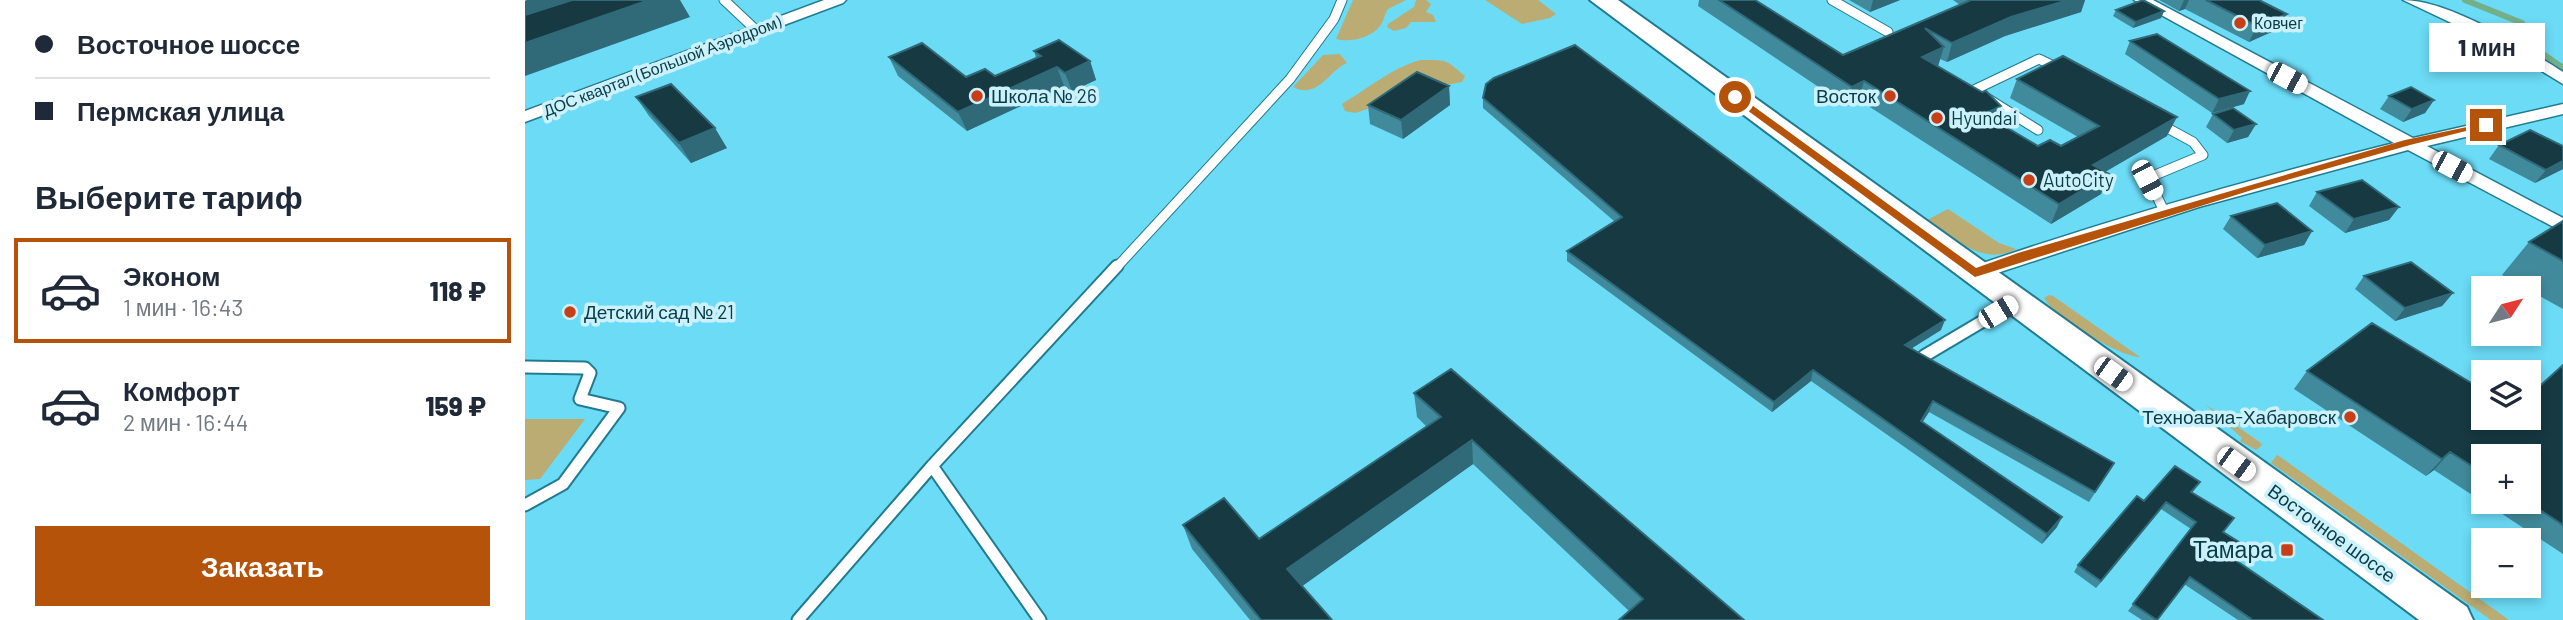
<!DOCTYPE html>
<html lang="ru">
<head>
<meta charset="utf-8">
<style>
  :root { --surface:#fff; --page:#f2f2f3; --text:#1f2937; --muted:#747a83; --line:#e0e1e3; --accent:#b45309 }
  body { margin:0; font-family:Barlow,sans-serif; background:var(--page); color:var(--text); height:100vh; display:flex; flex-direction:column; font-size:26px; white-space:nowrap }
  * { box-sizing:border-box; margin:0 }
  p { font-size:23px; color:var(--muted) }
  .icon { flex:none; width:38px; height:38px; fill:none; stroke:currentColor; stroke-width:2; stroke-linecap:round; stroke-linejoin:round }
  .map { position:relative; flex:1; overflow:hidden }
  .side { display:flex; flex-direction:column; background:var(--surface); width:525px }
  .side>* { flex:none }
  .guide { display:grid; align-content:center; height:154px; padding:0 35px; background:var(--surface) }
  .needle { width:46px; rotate:54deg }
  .tools { position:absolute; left:1946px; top:276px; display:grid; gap:14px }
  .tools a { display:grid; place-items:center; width:70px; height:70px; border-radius:0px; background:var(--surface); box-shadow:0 4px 10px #0003; font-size:35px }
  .end { position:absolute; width:32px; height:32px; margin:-16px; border:9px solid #b45309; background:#fff; box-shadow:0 0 0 4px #fff }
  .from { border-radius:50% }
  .bubble { position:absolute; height:49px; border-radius:0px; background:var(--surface); box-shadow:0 4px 10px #0003; font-size:23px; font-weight:800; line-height:49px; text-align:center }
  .car { position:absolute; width:21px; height:42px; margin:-21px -10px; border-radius:9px; box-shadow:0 0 5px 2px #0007; background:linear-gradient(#fff 24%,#345 0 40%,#fff 0 76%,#345 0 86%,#fff 0) }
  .guide b { display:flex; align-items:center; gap:24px; height:66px; font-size:26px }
  .guide b+b { border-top:2px solid var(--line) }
  .guide i { width:18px; height:18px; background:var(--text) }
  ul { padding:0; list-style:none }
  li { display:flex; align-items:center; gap:21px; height:105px; margin:0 14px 10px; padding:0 21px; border:4px solid transparent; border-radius:0px }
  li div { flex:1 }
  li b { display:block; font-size:26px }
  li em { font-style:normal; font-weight:800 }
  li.active { border-color:var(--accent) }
  li>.icon { width:63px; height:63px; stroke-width:1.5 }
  h2 { padding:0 35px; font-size:32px; line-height:84px }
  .cta { display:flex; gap:14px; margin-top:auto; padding:14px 35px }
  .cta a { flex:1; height:80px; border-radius:0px; background:var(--accent); color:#fff; font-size:28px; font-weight:800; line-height:80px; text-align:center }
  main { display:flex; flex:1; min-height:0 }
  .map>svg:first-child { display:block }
</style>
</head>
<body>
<main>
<section class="side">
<div class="guide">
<b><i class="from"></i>Восточное шоссе</b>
<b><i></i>Пермская улица</b>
</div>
<h2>Выберите тариф</h2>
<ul>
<li class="active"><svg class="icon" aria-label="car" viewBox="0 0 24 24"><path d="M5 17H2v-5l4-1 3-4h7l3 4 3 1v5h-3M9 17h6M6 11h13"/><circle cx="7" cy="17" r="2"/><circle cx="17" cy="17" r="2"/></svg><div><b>Эконом</b><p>1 мин · 16:43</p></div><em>118 ₽</em></li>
<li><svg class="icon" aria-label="car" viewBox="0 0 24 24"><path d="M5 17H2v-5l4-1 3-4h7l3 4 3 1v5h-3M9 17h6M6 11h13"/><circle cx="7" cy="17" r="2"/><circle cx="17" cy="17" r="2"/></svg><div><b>Комфорт</b><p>2 мин · 16:44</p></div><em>159 ₽</em></li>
</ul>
<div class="cta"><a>Заказать</a></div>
</section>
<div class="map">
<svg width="2038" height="620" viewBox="0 0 2038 620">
  <rect width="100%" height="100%" fill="#6cdbf6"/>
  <path fill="#baac73" d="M828,0H881L863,9C859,15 859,21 855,26C846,38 824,43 811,39Z
    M891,0H901L906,4L901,12L908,15L911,22H886L881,28L869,31L862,27L863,24L889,7Z
    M960,0H1013L1031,14L1025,18L997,24Z
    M815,54L822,63C804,70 793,100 768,87L798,55Z
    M896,60C925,60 920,60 940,76L937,82L916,86L830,113L820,111L817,104C842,89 870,66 896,60Z
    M1423,209L1474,243L1491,249C1459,267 1428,238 1402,220Z
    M1524,295L1528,296L1615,357C1595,357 1529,317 1519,298Z
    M1680,404L1736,443L1737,445L1731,450L1715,441L1717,438Z
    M0,419H60L15,479L0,480Z
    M1752,455L1754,456L1984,620H1966L1746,463Z"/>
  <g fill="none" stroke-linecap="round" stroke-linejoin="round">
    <path stroke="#73af89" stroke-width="6" d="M1940,0L1997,23L2011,49L2038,68"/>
    <defs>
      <path id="lane-far1" d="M199,0L232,31
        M1307,0L1363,32
        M1635,124L1668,142L1678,155L1623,178L1640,213
        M1513,130L1449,90L1514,59L1535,69
        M591,268L765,79L809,19L817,0"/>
      <path id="lane" d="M1399,356L1490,302
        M0,367L60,368L65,373L55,399L94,408L38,484L0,505
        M407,466L515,620
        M273,620L407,466L592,266"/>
      <path id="street" d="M299,0H321L318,3L0,122V111Z
        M1609,0H1628L1888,138L2038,104V114L1902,146L2038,218V232L1883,150L1674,207L1457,278H1443L1440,273L1443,268C1583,220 1725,179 1869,143Z
        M1878,0C1924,0 1999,47 2038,72V84L1977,47Z"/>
      <path id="primary" d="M1065,0H1093L1942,607L1948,620H1894Z"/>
    </defs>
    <use href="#lane-far1" stroke="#217b8f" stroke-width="11"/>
    <use href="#lane" stroke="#217b8f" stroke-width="15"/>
    <use href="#street" stroke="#217b8f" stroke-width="3"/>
    <use href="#primary" stroke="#217b8f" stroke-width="4"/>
    <use href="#lane-far1" stroke="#fff" stroke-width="9"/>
    <use href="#lane" stroke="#fff" stroke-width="11"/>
    <use href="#street" fill="#fff" fill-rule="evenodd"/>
    <use href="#primary" fill="#fff" fill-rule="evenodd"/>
  </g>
  <path fill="#418a9c" d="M1174,0H1230L1318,55L1435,5L1428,0H1560L1556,12L1480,36L1422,62L1415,59L1413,66L1476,106L1470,120L1513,146H1536L1553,137L1485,98L1492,79L1642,136L1580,172L1576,194L1526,224L1334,100L1322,106L1173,6Z
    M1324,0H1375L1345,12Z
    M1634,0H1735L1762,14L1753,29L1724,42L1660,9L1654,11Z
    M1591,10L1639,11L1636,18L1608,28L1588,16Z
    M1605,41L1719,104L1687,113L1600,54Z
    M509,51L565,61L571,80L547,91L539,86L442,131L373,76L364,57L441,77L470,76L511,58Z
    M924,86L925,105L878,139L845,124L843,105Z
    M1864,96L1909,100L1900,113L1878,122L1855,109Z
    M111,97L202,148L166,163L124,116Z
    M958,98L1416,330L1387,348L1583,473L1564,502L1404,412L1397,422L1532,527L1517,544L1286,381L1247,412L1042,261V251L1089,221L958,108Z
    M1688,114L1731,124L1723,137L1702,143L1681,127Z
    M1974,145L2038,169L2010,183L1964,159Z
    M1792,192L1874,207L1864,220L1820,233L1784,206Z
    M1706,216L1787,231L1779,245L1732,258L1698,229Z
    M2038,221V309L2004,290V289L1977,275L2004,242Z
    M1839,276L1928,293L1917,306L1870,321L1830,289Z
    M2038,365V554L1959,502H2004L1958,457V502L1909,470L1901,476L1769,389L1782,371L2004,418Z
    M889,393L1219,620L1104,611L948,464L777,586L807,620H725L667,549L658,525L734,539L901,426L892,417Z
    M1670,489L1667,493L1698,532L1703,556L1798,620H1713L1659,584L1632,620H1617L1603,611L1666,529L1636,509L1571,588L1549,572L1553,565L1619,501Z"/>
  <path fill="#306a78" d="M2,0H98L0,33V1Z
    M124,0H155L165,17L0,76V43Z
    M1348,0H1375L1345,12Z
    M1543,0H1560L1556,12L1480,36L1422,62L1427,43L1486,17Z
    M1659,0H1664L1660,9L1654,11Z
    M1639,11L1636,18L1608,28L1611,22Z
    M1762,14L1753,29L1724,42L1732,26Z
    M1419,47L1413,66L1392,76L1397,57Z
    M565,61L571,80L547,91L540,73Z
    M532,67L539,86L442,131L433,112Z
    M1339,81L1334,100L1322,106L1327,87Z
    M924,86L925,105L878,139L876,120Z
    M1725,91L1719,104L1687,113L1694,99Z
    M1909,100L1900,113L1878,122L1887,109Z
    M1476,106L1469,125L1459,114Z
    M1652,117L1642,136L1559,184L1568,165Z
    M1731,124L1723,137L1702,143L1709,130Z
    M190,128L202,148L166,163L154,143Z
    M2038,161V169L2010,183L2021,170Z
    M1584,174L1576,194L1526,224L1534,204Z
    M1874,207L1864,220L1820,233L1829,219Z
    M1787,231L1779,245L1732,258L1740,245Z
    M1928,293L1917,306L1870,321L1880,308Z
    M1420,320L1416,330L1376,355L1380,345Z
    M1288,370L1286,381L1247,412L1249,402Z
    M1408,401L1404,412L1392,431L1396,421Z
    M947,440L948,464L769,592L762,569Z
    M1925,452L1909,470L1901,476L1917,459Z
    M1641,502L1636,509L1571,588L1576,581Z
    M1537,517L1532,527L1517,544L1522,534Z"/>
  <path fill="#163942" stroke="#306a78" stroke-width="2" d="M47,0H124L0,43V15Z
    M1194,0H1230L1318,55L1446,0H1543L1486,17L1427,43L1400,28L1419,47L1397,57L1457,92L1461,91L1476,106L1459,114L1513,146L1525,140L1536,146L1574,126L1492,79L1538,56L1652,117L1568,165L1584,174L1534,204L1339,81L1327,87Z
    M1618,0L1639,11L1611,22L1591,10Z
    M1681,0H1734L1762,14L1732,26Z
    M1632,34L1725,91L1694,99L1605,41Z
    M534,40L565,61L540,73L532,67L433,112L364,57L397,43L441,77L460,69L470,76L516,56L509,51Z
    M1050,45L1420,320L1380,345L1589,463L1570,492L1408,401L1396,421L1537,517L1522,534L1288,370L1249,402L1042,251L1097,217L958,98L961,84L969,78Z
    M892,72L924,86L876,120L843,105Z
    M146,84L190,128L154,143L111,97Z
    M1886,87L1909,100L1887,109L1864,96Z
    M1708,108L1731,124L1709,130L1688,114Z
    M2005,130L2038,146V161L2021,170L1974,145Z
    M1837,180L1874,207L1829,219L1792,192Z
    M1752,203L1787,231L1740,245L1706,216Z
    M2038,221V261L2004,242Z
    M1886,262L1928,293L1880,308L1839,276Z
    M1847,323L1958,390V418H2004V396L2038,365V525L2003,502L2004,457H1958V473L1925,452L1917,459L1782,371Z
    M926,369L1219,620H1094L1118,599L947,440L762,569L807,620H736L658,525L699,498L734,539L916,417L889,393Z
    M1650,466L1675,482L1666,492L1709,518L1698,532L1714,542L1703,555L1798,620H1728L1665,577L1632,620L1608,604L1671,522L1641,502L1576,581L1553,565L1612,496L1619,501Z"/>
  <path fill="#b45309" d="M1207,95H1213L1451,268L1493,253L1880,140L1961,123L1965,125L1885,145L1730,189L1450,277L1207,99Z"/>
  <g fill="#c83f17" stroke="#cbf2fc" stroke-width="2.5">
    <circle cx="1715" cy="23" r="7"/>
    <circle cx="452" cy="96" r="7"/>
    <circle cx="1365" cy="96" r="7"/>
    <circle cx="1412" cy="118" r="7"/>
    <circle cx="1504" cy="180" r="7"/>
    <circle cx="45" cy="312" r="7"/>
    <circle cx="1825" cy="417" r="7"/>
    <rect x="1755" y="543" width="14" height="14" rx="3.5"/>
  </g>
  <g text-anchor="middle" stroke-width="7" stroke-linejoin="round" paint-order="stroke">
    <g font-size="16" fill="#093c46" stroke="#cbf2fc" text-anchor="start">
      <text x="1729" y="29">Ковчег</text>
    </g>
    <g font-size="16" fill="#093c46" stroke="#cbf2fc">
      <text transform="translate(137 66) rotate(-21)" y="6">ДОС квартал (Большой Аэродром)</text>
    </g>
    <g font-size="19" fill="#093c46" stroke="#cbf2fc" text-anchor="start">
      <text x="466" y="103">Школа № 26</text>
      <text x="1351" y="103" text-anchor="end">Восток</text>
      <text x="1426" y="125">Hyundai</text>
      <text x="1518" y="187">AutoCity</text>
      <text x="59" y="319">Детский сад № 21</text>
      <text x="1811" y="424" text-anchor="end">Техноавиа-Хабаровск</text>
    </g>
    <g font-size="19" fill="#093c46" stroke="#cbf2fc">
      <text transform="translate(1807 533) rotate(36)" y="7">Восточное шоссе</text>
    </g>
    <g font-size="23" fill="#093c46" stroke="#cbf2fc" text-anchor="end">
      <text x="1748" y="558">Тамара</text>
    </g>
  </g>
</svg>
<div class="tools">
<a><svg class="needle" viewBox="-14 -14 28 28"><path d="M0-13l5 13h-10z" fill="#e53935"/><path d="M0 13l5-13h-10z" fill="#747a83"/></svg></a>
<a><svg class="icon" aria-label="layers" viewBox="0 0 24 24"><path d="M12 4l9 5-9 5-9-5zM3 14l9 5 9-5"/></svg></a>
<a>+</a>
<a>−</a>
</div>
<i class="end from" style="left:1210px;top:97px"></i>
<i class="end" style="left:1961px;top:125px"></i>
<div class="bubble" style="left:1904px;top:23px;width:116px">1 мин</div>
<i class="car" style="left:1762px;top:78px;rotate:118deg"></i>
<i class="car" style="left:1927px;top:167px;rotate:118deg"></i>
<i class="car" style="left:1622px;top:180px;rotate:152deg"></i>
<i class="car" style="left:1473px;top:312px;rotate:59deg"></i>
<i class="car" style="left:1588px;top:374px;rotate:126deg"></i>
<i class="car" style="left:1711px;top:464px;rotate:126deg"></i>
</div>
</main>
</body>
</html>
